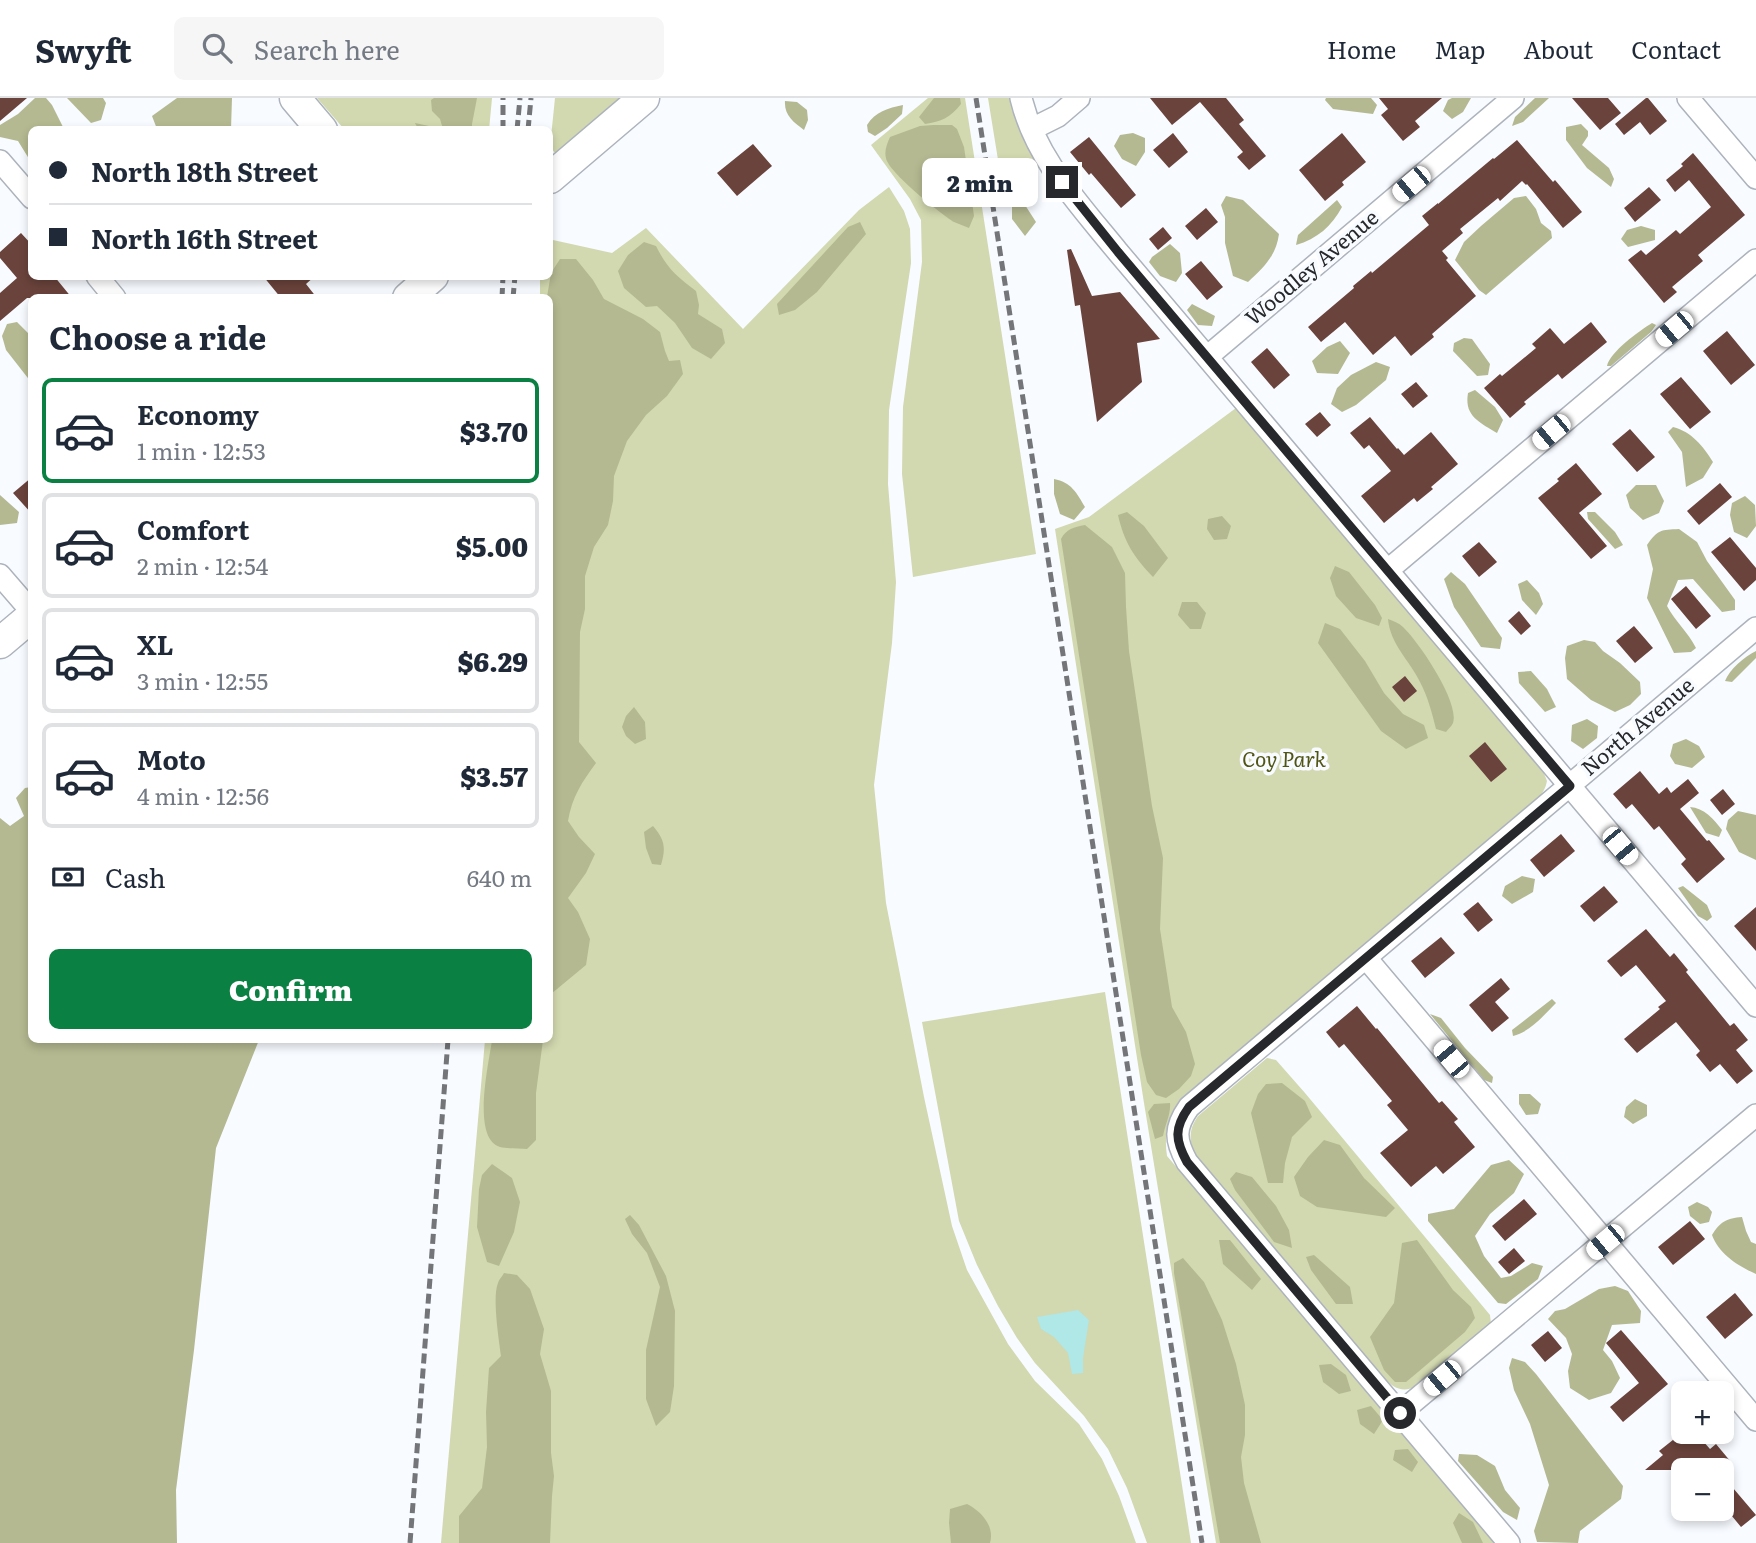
<!DOCTYPE html>
<html lang="en">
<head>
<meta charset="utf-8">
<style>
  :root { --surface:#fff; --page:#f6f6f7; --text:#1f2937; --muted:#747a83; --line:#e0e1e3; --accent:#0b8043 }
  body { margin:0; font-family:Literata,serif; background:var(--page); color:var(--text); height:100vh; display:flex; flex-direction:column; font-size:26px; white-space:nowrap }
  * { box-sizing:border-box; margin:0 }
  p { font-size:23px; color:var(--muted) }
  .icon { flex:none; width:38px; height:38px; fill:none; stroke:currentColor; stroke-width:2; stroke-linecap:round; stroke-linejoin:round }
  .map { position:relative; flex:1; overflow:hidden }
  .panel { position:absolute; left:28px; top:196px; width:525px; height:749px; display:flex; flex-direction:column; background:var(--surface); border-radius:10px; box-shadow:0 4px 10px #0003 }
  .panel>* { flex:none }
  .guide { position:absolute; left:28px; top:28px; width:525px; height:154px; border-radius:10px; box-shadow:0 4px 10px #0003; display:grid; align-content:center; height:154px; padding:0 21px; background:var(--surface) }
  .controls { position:absolute; left:1671px; top:1283px; display:grid; gap:14px }
  .controls a { display:grid; place-items:center; width:63px; height:63px; border-radius:10px; background:var(--surface); box-shadow:0 4px 10px #0003; font-size:35px }
  .end { position:absolute; width:32px; height:32px; margin:-16px; border:9px solid #26282b; background:#fff; box-shadow:0 0 0 4px #fff }
  .from { border-radius:50% }
  .bubble { position:absolute; height:49px; border-radius:10px; background:var(--surface); box-shadow:0 4px 10px #0003; font-size:23px; font-weight:800; line-height:49px; text-align:center }
  .car { position:absolute; width:21px; height:42px; margin:-21px -10px; border-radius:9px; box-shadow:0 0 5px 2px #0007; background:linear-gradient(#fff 24%,#345 0 40%,#fff 0 76%,#345 0 86%,#fff 0) }
  .guide b { display:flex; align-items:center; gap:24px; height:66px; font-size:26px }
  .guide b+b { border-top:2px solid var(--line) }
  .guide i { width:18px; height:18px; background:var(--text) }
  ul { padding:0; list-style:none }
  li { display:flex; align-items:center; gap:21px; height:105px; margin:0 14px 10px; padding:0 7px; border:4px solid var(--line); border-radius:10px }
  li div { flex:1 }
  li b { display:block; font-size:26px }
  li em { font-style:normal; font-weight:800 }
  li.on { border-color:var(--accent) }
  li>.icon { width:63px; height:63px; stroke-width:1.5 }
  h2 { padding:0 21px; font-size:32px; line-height:84px }
  .pay { display:flex; align-items:center; gap:18px; height:77px; padding:0 21px; font-size:26px }
  .pay p { margin-inline-start:auto }
  .action { display:flex; gap:14px; margin-top:auto; padding:14px 21px }
  .action a { flex:1; height:80px; border-radius:10px; background:var(--accent); color:#fff; font-size:28px; font-weight:800; line-height:80px; text-align:center }
  header { display:flex; align-items:center; gap:42px; box-sizing:border-box; height:98px; padding:0 35px; background:var(--surface); border-bottom:2px solid var(--line) }
  header strong { font-size:33px }
  nav { display:flex; gap:38px; margin-inline-start:auto; font-size:24px }
  .search { width:490px; height:63px; background:var(--page); display:flex; align-items:center; gap:18px; box-sizing:border-box; padding:0 24px; border-radius:10px; color:var(--muted); font-size:26px }
  .map>svg:first-child { display:block }
</style>
</head>
<body>
<header>
<strong>Swyft</strong>
<div class="search"><svg class="icon" aria-label="search" viewBox="0 0 24 24"><circle cx="10" cy="10" r="6"/><path d="M15 15l6 6"/></svg>Search here</div>
<nav><a>Home</a><a>Map</a><a>About</a><a>Contact</a></nav>
</header>
<div class="map">
<svg width="1756" height="1445" viewBox="0 0 1756 1445">
  <rect width="100%" height="100%" fill="#f8fbff"/>
  <path fill="#d2d8af" d="M317,0H492L489,32L344,31Z
    M555,0H622L556,56L550,49Z
    M928,0H965L1036,456L913,479L902,376L903,309L922,164L921,122L910,101L871,47Z
    M988,0H1009L1014,17L1035,64L1000,74Z
    M889,89L904,113L910,131L911,165L889,312L888,386L896,484L892,545L874,687L886,805L924,999L952,1128L967,1172L1008,1246L1035,1283L1079,1326L1102,1361L1119,1398L1136,1445H441L485,942H550V200L540,199V179L550,178V148L553,142L612,155L646,130L743,231L859,112Z
    M1236,310L1543,673L1547,683C1544,699 1532,706 1519,715L1188,996C1170,1015 1163,1032 1167,1058L1497,1445H1216L1144,1005L1055,431L1089,419Z
    M1105,894L1191,1445H1147L1127,1390L1108,1351L1084,1318L1035,1265L1017,1240L998,1208L977,1167L959,1123L922,924Z
    M1267,960L1276,962L1305,995L1490,1217L1491,1226L1415,1289C1401,1295 1393,1289 1382,1279L1194,1056C1189,1041 1189,1031 1198,1018Z"/>
  <path fill="#b4b991" d="M35,0H46L52,7L64,31L32,32L31,64L18,43L0,39V27L18,16Z
    M67,0H103L106,5L101,22L91,25Z
    M177,0H232L231,31H157L152,18Z
    M434,0H477L472,26V31H418L415,25L443,31L440,21L432,13L431,2Z
    M934,0H960L961,6C951,19 941,24 925,26L919,19Z
    M1326,0H1371L1377,7L1373,16L1333,11L1325,2Z
    M1452,0H1471L1463,14L1452,21L1443,13L1448,2Z
    M1535,0H1549L1523,24L1512,28L1515,19Z
    M785,3L797,4L807,12L808,22L804,32C793,24 784,17 785,3Z
    M903,7L902,16L887,30L875,38L868,34L867,27C875,14 888,10 903,7Z
    M1581,26L1588,33V38L1582,47L1609,70L1614,81L1611,89L1587,70L1566,42V29Z
    M933,27H952L957,31L964,49L974,118L969,130C964,128 959,126 954,124C941,116 888,74 886,60C884,53 887,46 890,39L920,28Z
    M1133,35L1145,40V54L1136,68L1122,61L1114,48L1120,37Z
    M1226,98L1243,102L1279,136C1276,158 1264,169 1248,184L1233,178L1225,145V119L1221,107Z
    M1526,98L1536,111L1541,125L1551,133L1552,140L1486,197L1479,192L1455,162L1464,144L1481,128L1514,100Z
    M1337,102L1342,109C1332,128 1317,141 1296,147L1298,137Z
    M1012,107H1025L1036,124L1025,138L1012,121Z
    M860,124L866,136L817,194L795,212L779,217L777,206L848,129Z
    M1641,128L1655,132V142L1628,149L1621,141L1627,132Z
    M644,144L656,148C667,170 676,178 696,193L699,207L698,216L722,231L725,245L711,261L692,250L675,225L657,208L646,209L624,190L618,173L628,157Z
    M1170,146L1180,155L1182,175L1176,184L1160,178L1149,164L1152,159Z
    M560,161H576L593,182L604,201L643,221L660,234L665,253L669,263L680,262L683,276L667,298L646,317L627,343L614,378L613,403L608,427L594,449L585,478V511L580,534L579,644L596,665C582,684 572,699 568,723L579,739L595,756L586,775L568,800L578,814L590,841L586,867L551,896L550,905V200L547,199L551,175Z
    M1192,206L1215,218L1212,228L1198,227L1187,212Z
    M17,224L31,238V284L6,252L2,238L7,226Z
    M1652,225L1656,227L1651,234L1611,268H1607C1610,254 1639,233 1652,225Z
    M1464,240L1472,241L1490,266L1488,277L1477,278L1453,253L1454,245Z
    M1340,243L1350,255L1338,276L1317,275L1312,263L1327,249Z
    M1376,264L1390,269L1386,282L1356,307L1342,314L1331,306L1337,290L1351,277Z
    M1475,292L1495,309L1503,322L1497,335C1479,324 1464,318 1468,295Z
    M1673,329C1692,334 1703,348 1713,364L1703,380L1686,389L1682,354L1668,334Z
    M1054,381C1071,384 1077,395 1085,409L1074,422L1060,416L1054,396Z
    M1636,387H1656L1664,403L1659,415L1643,422L1630,410L1626,397Z
    M0,397L19,414L17,425L0,427Z
    M1745,398L1755,407L1756,428L1747,440L1734,434L1730,417L1732,405Z
    M1127,414L1144,428L1168,460L1153,479C1134,459 1124,444 1118,417Z
    M1587,414H1595L1615,434L1623,447L1615,451L1588,421Z
    M1222,418L1231,428L1227,441L1214,442L1207,431L1208,421Z
    M1085,427L1112,449L1125,475L1126,509L1129,553L1152,708L1163,760L1160,831L1172,909L1186,934L1195,966L1191,978L1179,991L1166,1000L1156,997L1147,984L1141,957L1061,441C1066,431 1074,429 1085,427Z
    M1679,431L1697,444L1707,463L1735,502V512L1722,514L1693,481L1678,482L1667,508C1675,523 1688,534 1696,550L1691,554L1674,555L1647,500L1653,471L1647,447C1658,431 1661,432 1679,431Z
    M1335,468L1349,474L1375,507L1382,520L1379,528L1356,520L1336,498L1330,480Z
    M1451,474L1465,486L1502,540L1500,551L1481,549L1454,509L1444,481Z
    M1527,482L1539,495L1543,506L1536,517L1522,502L1518,486Z
    M1182,504H1197L1206,515L1201,531H1190L1178,517Z
    M1388,521C1393,523 1399,525 1403,529C1418,543 1460,604 1453,625C1452,628 1448,631 1446,634L1436,631C1432,615 1428,599 1420,584C1410,563 1390,546 1388,521Z
    M1325,525L1340,531L1365,563L1384,595L1403,616L1424,627L1428,640L1406,651L1381,633L1318,545Z
    M1584,542L1595,544L1603,553L1620,565L1640,584L1641,596L1630,607L1615,614L1591,602L1567,581L1565,560L1567,548Z
    M1756,553V560L1732,584L1725,583C1730,571 1744,559 1756,553Z
    M1531,573L1547,591L1556,609L1545,614L1519,585L1518,574Z
    M634,609L645,624L646,641L635,646L626,638L622,629L626,618Z
    M1587,621L1598,628L1597,640L1583,651L1571,643L1572,627Z
    M1686,641L1699,648L1705,659L1692,670L1675,666L1670,658L1673,646Z
    M31,689L32,942H259L216,1050L194,1252L176,1392L177,1445H0V720L10,728L24,718L16,700L25,690Z
    M1690,709C1704,710 1714,721 1722,732L1719,739L1706,735Z
    M1738,713L1756,717V762L1739,754L1726,731L1728,722Z
    M653,728C665,742 666,750 661,767L652,766L646,750L644,734Z
    M1522,778L1535,781L1533,794L1512,806L1502,798L1505,788Z
    M1683,788L1707,807L1712,819L1707,823L1698,818L1678,790Z
    M1552,901L1556,905C1543,918 1530,934 1513,938L1512,932Z
    M1430,916L1441,920L1465,950L1493,979L1492,985L1484,982Z
    M492,942H543L536,995V1042L527,1051C519,1050 508,1051 500,1049C471,1040 489,965 492,942Z
    M1282,985L1305,1003L1312,1019L1292,1039L1285,1065L1283,1085H1268L1251,1015L1258,996L1266,986Z
    M1519,996H1530L1541,1006L1538,1016L1526,1017L1519,1006Z
    M1635,1001L1647,1007V1018L1633,1026L1624,1019L1626,1009Z
    M1170,1005C1171,1016 1165,1027 1163,1038L1155,1041L1148,1014L1154,1006Z
    M1324,1042L1340,1047L1364,1080L1395,1110L1386,1119L1317,1109L1300,1098L1294,1079L1308,1059Z
    M1509,1062L1524,1076L1514,1095L1490,1116L1475,1138L1484,1158L1501,1180L1511,1178L1532,1165L1543,1168L1538,1181L1506,1206L1498,1205L1428,1123V1116L1454,1111L1491,1067Z
    M492,1066L512,1080L520,1104L514,1134L499,1168L487,1164L477,1129L479,1091L482,1077Z
    M1236,1074L1252,1079L1276,1108L1289,1132L1292,1150L1274,1144L1235,1092L1230,1081Z
    M1697,1104L1708,1109L1712,1114L1709,1124L1700,1126L1690,1118L1688,1109Z
    M630,1117L639,1127L666,1178L675,1213L674,1288L670,1314L656,1328L646,1301V1252L660,1189L647,1155L632,1136L625,1121Z
    M1742,1119L1746,1133L1751,1144L1756,1146V1176C1738,1168 1719,1156 1712,1137C1720,1124 1727,1120 1742,1119Z
    M1219,1142H1230L1261,1181L1252,1192L1223,1166Z
    M1417,1142L1453,1192L1471,1209L1475,1220L1465,1234L1418,1274L1406,1284H1395L1384,1272L1370,1239L1394,1205L1402,1145Z
    M1314,1157L1350,1189L1353,1206H1336L1311,1172L1306,1159Z
    M1183,1160L1204,1184L1222,1222L1236,1266L1245,1307V1337L1241,1359L1244,1385L1261,1445H1220L1174,1175V1165Z
    M504,1175L517,1177L530,1191L544,1231L540,1256L551,1293V1355L554,1378L552,1398L550,1445H459V1418L482,1390L487,1349L486,1314L489,1270L501,1258C499,1242 492,1199 498,1185C499,1181 502,1179 504,1175Z
    M1615,1188L1628,1193L1641,1213L1640,1225L1612,1227L1603,1252L1612,1263L1620,1280L1611,1295L1589,1302L1570,1290L1568,1273L1572,1256L1566,1240L1548,1221L1555,1213L1565,1211L1599,1191Z
    M1512,1260L1525,1264L1536,1276L1623,1388L1621,1401L1580,1433L1578,1445L1537,1444L1534,1433L1549,1387L1530,1326L1514,1292L1509,1270Z
    M1331,1266L1346,1277L1351,1293L1339,1296L1323,1284L1319,1267Z
    M1371,1308L1383,1322L1374,1336L1360,1326L1357,1312Z
    M1408,1351L1418,1364L1412,1374L1393,1362L1395,1352Z
    M1459,1356L1477,1357L1495,1368L1505,1392L1520,1410L1517,1422L1503,1414L1458,1363Z
    M967,1406C981,1413 995,1428 990,1445H951L949,1425L950,1411Z
    M1459,1415L1473,1424L1483,1445H1462L1453,1425Z"/>
  <path fill="#b0e7e7" d="M1078,1212L1089,1222L1083,1260V1275L1072,1276L1068,1255L1054,1239L1041,1231L1037,1219Z"/>
  <path fill="#6a433c" d="M0,0H27L0,23Z
    M1150,0H1226L1244,22L1239,26L1266,58L1249,72L1237,59L1243,54L1200,4L1172,27Z
    M1379,0H1442L1415,23L1420,29L1403,43L1381,17L1388,11Z
    M1572,0H1608L1621,15L1600,32Z
    M1646,0H1648L1667,23L1650,37L1640,24L1624,37L1615,26Z
    M1173,35L1188,54L1169,70L1153,52Z
    M1342,35L1366,64L1342,84L1344,87L1325,103L1299,72Z
    M1089,39L1136,97L1121,110L1091,75L1089,77L1070,54Z
    M1517,42L1553,84L1555,82L1582,114L1563,130L1527,86L1526,87L1522,83L1500,103L1498,100L1460,131L1463,135L1442,153L1448,160L1446,162L1476,198L1432,236L1434,239L1411,258L1395,238L1373,257L1345,224L1321,244L1308,229L1354,190L1353,188L1371,173L1372,175L1429,127L1422,118L1438,105V106L1493,60L1494,61Z
    M753,46L772,68L737,98L717,75Z
    M1693,55L1745,117L1698,157L1703,163L1672,189L1677,194L1664,205L1628,162L1641,152L1646,157L1676,132L1680,136L1711,109L1689,82L1675,94L1666,82L1683,68L1681,66Z
    M1649,89L1661,102L1635,124L1624,110Z
    M1206,110L1218,124L1197,142L1185,128Z
    M1163,129L1172,140L1158,152L1149,141Z
    M21,135L32,147V178H54L72,200H27L0,223V195L17,180L0,160V154Z
    M1071,151L1092,198L1120,194L1160,241L1137,245L1142,284L1097,324L1080,207L1075,208L1067,152Z
    M1201,163L1223,189L1207,202L1185,176Z
    M263,178H315L306,186L317,200H281Z
    M1591,224L1607,244L1562,281L1558,276L1524,304L1526,306L1510,320L1484,290L1500,276L1502,278L1536,250L1532,246L1550,230L1564,246Z
    M1727,233L1755,267L1731,287L1703,253Z
    M1267,250L1290,277L1274,291L1251,264Z
    M1681,279L1711,314L1690,331L1660,296Z
    M1416,284L1428,298L1413,310L1401,296Z
    M1320,314L1331,327L1317,339L1305,326Z
    M1370,319L1397,351L1398,350L1404,357L1431,334L1458,366L1431,389L1433,391L1417,404L1414,400L1384,425L1361,398L1391,373L1369,347L1364,351L1350,335Z
    M1630,331L1655,359L1637,374L1612,346Z
    M1576,365L1602,396L1579,415L1607,448L1591,461L1538,400L1559,383L1557,381Z
    M32,379V416L13,395Z
    M1720,385L1732,399L1699,427L1687,413Z
    M1730,439L1756,470V482L1744,493L1711,454Z
    M1479,444L1497,464L1479,479L1462,458Z
    M1686,488L1711,518L1696,531L1671,501Z
    M1519,513L1531,528L1521,537L1508,523Z
    M1634,528L1653,550L1635,565L1616,543Z
    M1405,578L1417,593L1404,604L1392,589Z
    M1485,644L1507,671L1491,684L1469,658Z
    M1640,673L1659,696L1667,689L1671,695L1688,681L1699,695L1680,711L1707,743L1709,742L1725,761L1697,785L1681,766L1686,761L1659,728L1654,732L1632,706L1626,711L1613,696Z
    M1723,691L1735,706L1722,717L1710,702Z
    M1561,736L1575,753L1544,779L1530,762Z
    M1604,788L1618,804L1594,824L1580,808Z
    M1478,804L1493,822L1478,834L1463,816Z
    M1756,809V853L1734,828Z
    M1646,831L1670,859L1674,855L1688,872L1686,874L1730,928L1734,925L1748,942L1736,952L1753,973L1737,986L1720,966L1710,974L1696,957L1700,953L1676,924L1637,955L1624,941L1660,911L1658,909L1666,903L1636,867L1621,879L1607,863Z
    M1441,839L1455,855L1425,880L1411,863Z
    M1501,880L1510,891L1495,904L1509,920L1492,934L1469,907Z
    M1357,908L1376,931L1377,930L1439,1005L1442,1003L1458,1021L1454,1024L1475,1049L1443,1076L1436,1068L1411,1089L1380,1055L1408,1032L1387,1007L1392,1003L1344,946L1339,950L1326,934Z
    M1524,1101L1537,1116L1505,1143L1492,1128Z
    M1690,1123L1705,1141L1673,1167L1658,1149Z
    M1514,1150L1525,1163L1509,1176L1498,1164Z
    M1735,1195L1753,1217L1725,1241L1706,1219Z
    M1621,1232L1668,1286L1623,1324L1610,1309L1639,1285L1606,1245Z
    M1548,1233L1562,1250L1545,1264L1531,1247Z
    M1683,1334H1695L1710,1351L1716,1346L1731,1364L1721,1372H1684V1385L1673,1372H1645L1663,1357L1659,1353Z
    M1733,1390L1756,1417L1741,1429L1722,1406V1399Z"/>
  <g fill="none" stroke-linecap="round" stroke-linejoin="round">
    <defs>
      <path id="street" d="M1021,0C1035,60 1080,107 1118,154L1756,908
        M1688,0L1756,80
        M1032,31L1058,18L1079,0
        M0,63L32,100
        M97,178L115,200
        M1207,259L1513,0
        M1388,472L1756,162
        M0,477L32,514
        M1366,860L1756,1322
        M1400,1315L1756,1017
        M1509,1445L1187,1064C1175,1042 1174,1030 1189,1009L1756,530"/>
      <path id="secondary" d="M295,0L322,32
        M550,80L644,0
        M408,200L433,178
        M0,545L32,518"/>
    </defs>
    <use href="#street" stroke="#adb3bc" stroke-width="24"/>
    <use href="#secondary" stroke="#adb3bc" stroke-width="33"/>
    <use href="#street" stroke="#fff" stroke-width="21"/>
    <use href="#secondary" stroke="#fff" stroke-width="30"/>
    <path stroke="#737579" stroke-width="5" stroke-dasharray="10 5" stroke-linecap="butt" d="M976,0L1202,1445
      M503,32V0
      M517,32L520,0
      M528,32L531,0
      M502,200L503,178
      M513,200L515,178
      M410,1445L448,942"/>
  </g>
  <g fill="none" stroke-linecap="round" stroke-linejoin="round">
    <path stroke="#26282b" stroke-width="9" d="M1062,84L1118,154L1570,688L1189,1009C1174,1030 1175,1042 1187,1064L1400,1315"/>
  </g>
  <g text-anchor="middle" stroke-width="7" stroke-linejoin="round" paint-order="stroke">
    <g font-size="21" fill="#26282b" stroke="#f8fbff">
      <text transform="translate(1312 170) rotate(-40)" y="7">Woodley Avenue</text>
      <text transform="translate(1638 629) rotate(-40)" y="7">North Avenue</text>
    </g>
    <g font-size="21" font-style="italic" fill="#505514" stroke="#f8fbff">
      <text x="1284" y="669">Coy Park</text>
    </g>
  </g>
</svg>
<div class="controls">
<a>+</a>
<a>−</a>
</div>
<i class="end from" style="left:1400px;top:1315px"></i>
<i class="end" style="left:1062px;top:84px"></i>
<div class="bubble" style="left:922px;top:60px;width:116px">2 min</div>
<i class="car" style="left:1411px;top:86px;rotate:230deg"></i>
<i class="car" style="left:1674px;top:231px;rotate:230deg"></i>
<i class="car" style="left:1551px;top:334px;rotate:230deg"></i>
<i class="car" style="left:1620px;top:748px;rotate:140deg"></i>
<i class="car" style="left:1451px;top:961px;rotate:320deg"></i>
<i class="car" style="left:1605px;top:1144px;rotate:230deg"></i>
<i class="car" style="left:1442px;top:1280px;rotate:230deg"></i>
<div class="guide">
<b><i class="from"></i>North 18th Street</b>
<b><i></i>North 16th Street</b>
</div>
<section class="panel">
<h2>Choose a ride</h2>
<ul>
<li class="on"><svg class="icon" aria-label="car" viewBox="0 0 24 24"><path d="M5 17H2v-5l4-1 3-4h7l3 4 3 1v5h-3M9 17h6M6 11h13"/><circle cx="7" cy="17" r="2"/><circle cx="17" cy="17" r="2"/></svg><div><b>Economy</b><p>1 min · 12:53</p></div><em>$3.70</em></li>
<li><svg class="icon" aria-label="car" viewBox="0 0 24 24"><path d="M5 17H2v-5l4-1 3-4h7l3 4 3 1v5h-3M9 17h6M6 11h13"/><circle cx="7" cy="17" r="2"/><circle cx="17" cy="17" r="2"/></svg><div><b>Comfort</b><p>2 min · 12:54</p></div><em>$5.00</em></li>
<li><svg class="icon" aria-label="car" viewBox="0 0 24 24"><path d="M5 17H2v-5l4-1 3-4h7l3 4 3 1v5h-3M9 17h6M6 11h13"/><circle cx="7" cy="17" r="2"/><circle cx="17" cy="17" r="2"/></svg><div><b>XL</b><p>3 min · 12:55</p></div><em>$6.29</em></li>
<li><svg class="icon" aria-label="car" viewBox="0 0 24 24"><path d="M5 17H2v-5l4-1 3-4h7l3 4 3 1v5h-3M9 17h6M6 11h13"/><circle cx="7" cy="17" r="2"/><circle cx="17" cy="17" r="2"/></svg><div><b>Moto</b><p>4 min · 12:56</p></div><em>$3.57</em></li>
</ul>
<div class="pay"><svg class="icon" aria-label="cash" viewBox="0 0 24 24"><path d="M3 7h18v10H3z"/><circle cx="12" cy="12" r="2"/></svg>Cash<p>640 m</p></div>
<div class="action"><a>Confirm</a></div>
</section>
</div>
</body>
</html>
